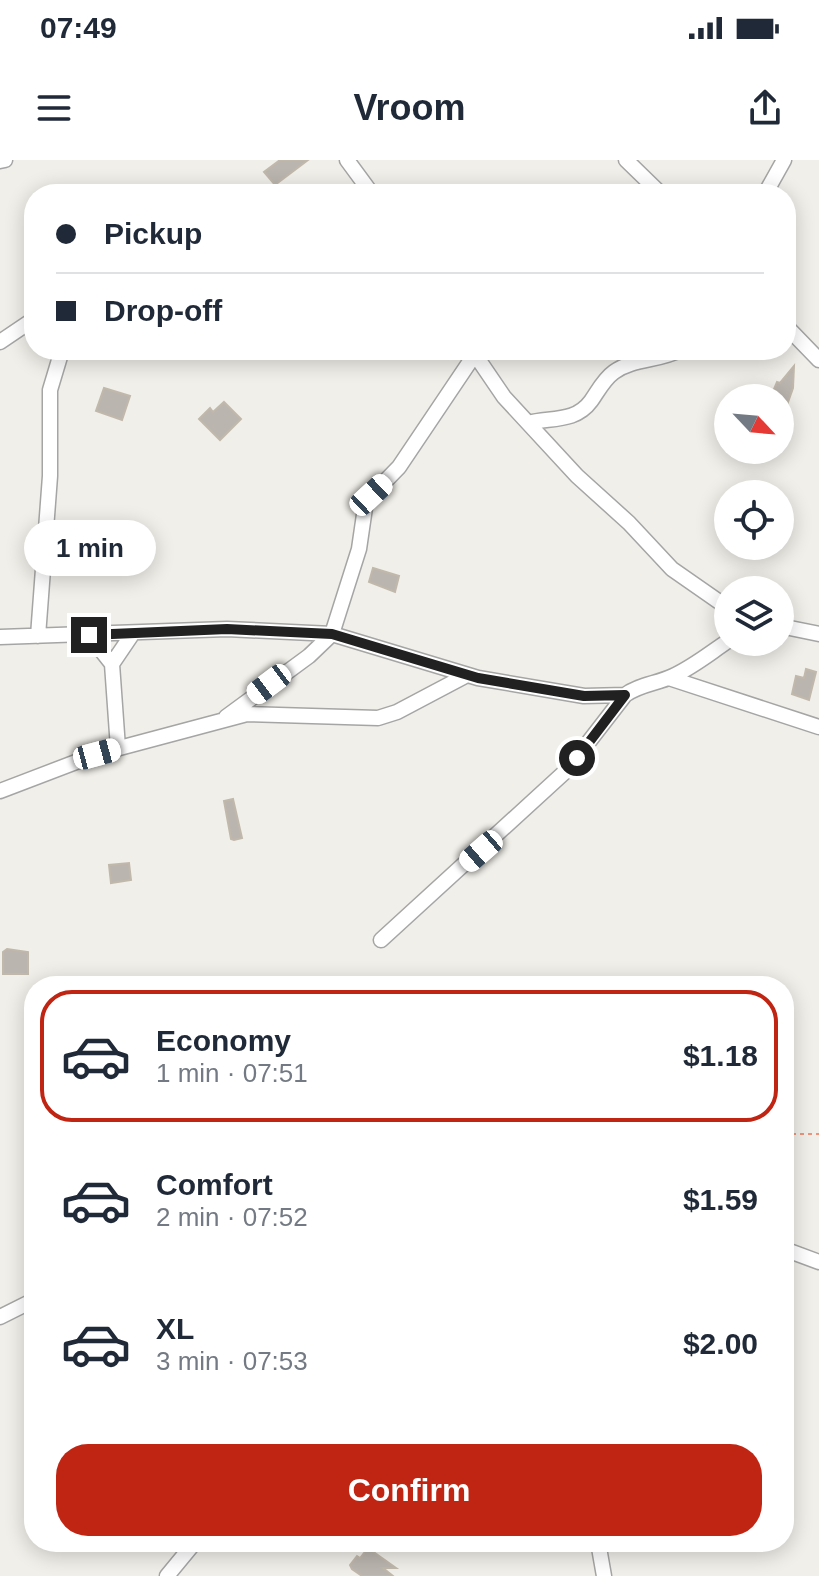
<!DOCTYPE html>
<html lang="en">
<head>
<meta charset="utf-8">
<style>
  :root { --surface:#fff; --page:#f2f2f3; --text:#1f2937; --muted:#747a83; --line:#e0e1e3; --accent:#c02412 }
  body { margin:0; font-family:Arial,sans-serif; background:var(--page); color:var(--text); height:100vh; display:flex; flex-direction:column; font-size:30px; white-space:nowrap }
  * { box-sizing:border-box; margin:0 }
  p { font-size:26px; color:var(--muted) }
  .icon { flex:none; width:44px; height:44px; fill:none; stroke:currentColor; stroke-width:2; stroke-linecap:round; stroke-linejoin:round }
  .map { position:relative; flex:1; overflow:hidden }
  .side { position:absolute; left:24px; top:816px; width:770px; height:576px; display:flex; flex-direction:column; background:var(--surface); border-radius:32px; box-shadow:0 4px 20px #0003 }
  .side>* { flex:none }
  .top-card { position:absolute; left:24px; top:24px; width:772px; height:176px; border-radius:32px; box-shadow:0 4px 20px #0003; display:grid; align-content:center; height:176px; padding:0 32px; background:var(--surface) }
  .needle { width:52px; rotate:116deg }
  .tools { position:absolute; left:714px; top:224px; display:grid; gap:16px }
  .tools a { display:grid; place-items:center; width:80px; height:80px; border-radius:50%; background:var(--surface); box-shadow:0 4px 20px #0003; font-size:40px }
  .end { position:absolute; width:36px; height:36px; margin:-18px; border:10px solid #212121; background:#fff; box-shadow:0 0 0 4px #fff }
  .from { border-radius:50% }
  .bubble { position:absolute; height:56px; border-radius:28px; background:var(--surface); box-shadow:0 4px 20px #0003; font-size:26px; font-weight:800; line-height:56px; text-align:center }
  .car { position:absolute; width:24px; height:48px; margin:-24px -12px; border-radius:10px; box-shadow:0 0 6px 2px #0007; background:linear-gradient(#fff 24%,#345 0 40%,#fff 0 76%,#345 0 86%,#fff 0) }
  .top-card b { display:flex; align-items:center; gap:28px; height:76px; font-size:30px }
  .top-card b+b { border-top:2px solid var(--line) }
  .top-card i { width:20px; height:20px; background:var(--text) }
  ul { padding:14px 0 0; list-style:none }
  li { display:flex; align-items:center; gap:24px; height:132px; margin:0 16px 12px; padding:0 16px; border:4px solid transparent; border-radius:32px }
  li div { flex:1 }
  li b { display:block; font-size:30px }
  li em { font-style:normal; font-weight:800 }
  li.on { border-color:var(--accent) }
  li>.icon { width:72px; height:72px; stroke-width:1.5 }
  .action { display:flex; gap:16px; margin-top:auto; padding:16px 32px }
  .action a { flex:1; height:92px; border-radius:32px; background:var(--accent); color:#fff; font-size:32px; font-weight:800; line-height:92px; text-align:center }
  .status { display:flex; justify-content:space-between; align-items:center; height:56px; padding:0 40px; background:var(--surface); direction:ltr }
  .status svg { height:22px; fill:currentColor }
  header { display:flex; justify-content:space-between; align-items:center; height:104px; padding:0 32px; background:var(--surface); font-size:36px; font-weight:800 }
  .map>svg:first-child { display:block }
</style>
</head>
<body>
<div class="status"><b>07:49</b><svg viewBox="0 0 49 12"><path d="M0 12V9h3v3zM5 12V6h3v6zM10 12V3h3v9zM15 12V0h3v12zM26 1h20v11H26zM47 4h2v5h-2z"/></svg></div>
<header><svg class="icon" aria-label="menu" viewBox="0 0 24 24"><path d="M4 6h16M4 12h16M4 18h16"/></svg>Vroom<svg class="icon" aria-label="share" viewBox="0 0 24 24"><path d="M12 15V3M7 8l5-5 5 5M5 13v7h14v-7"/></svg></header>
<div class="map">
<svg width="819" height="1416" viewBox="0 0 819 1416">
  <rect width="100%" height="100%" fill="#f1efe9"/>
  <path fill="#bab5ae" stroke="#c1b8ac" stroke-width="2" d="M280,0H308L275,25L264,12Z
    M794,206L793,228L787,245L772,234L777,222L780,223Z
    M104,228L130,236L122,260L96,251Z
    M224,242L241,259L220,280L199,259L210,248L213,252Z
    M373,408L399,416L395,432L369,422Z
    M806,509L816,512L809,540L792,534L796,516L804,518Z
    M233,639L242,678L234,680L231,679L224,641Z
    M129,703L131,720L111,723L109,705Z
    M7,789L28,792V814H3V792Z
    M368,1388L396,1408H383L393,1416H362L352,1409L350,1405L357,1396L360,1398Z"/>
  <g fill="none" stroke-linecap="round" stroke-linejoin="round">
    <defs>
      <path id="minor" d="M347,0L372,34
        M626,0L661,34
        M0,1L5,0
        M765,34L784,0
        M786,166L819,200
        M0,182L34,159
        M472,190L504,237L577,316L629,363L672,409L728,448
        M528,263C550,257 575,263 591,241C598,231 604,219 614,212C634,198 659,201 680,190
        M780,466L819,474
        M89,475L112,504L118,588
        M38,476L50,316V230L62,190
        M0,477L227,469L332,474L478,518L584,536L625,535
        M112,504L133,473
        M669,518L819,567
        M226,557L309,496L332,474L359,389L366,341L399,307L475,194
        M0,631L97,594L247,554L378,558L397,552L467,515
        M381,780L567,610L625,535C640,524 656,524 673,516C693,507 710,493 728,481
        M784,1089L819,1102
        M0,1157L34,1140
        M598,1382L604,1416
        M167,1416L195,1382"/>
    </defs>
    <use href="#minor" stroke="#a5a5a5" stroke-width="17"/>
    <path stroke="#ee947c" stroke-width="2" stroke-dasharray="4 4" stroke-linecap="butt" d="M784,974H819"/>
    <use href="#minor" stroke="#fff" stroke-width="14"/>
  </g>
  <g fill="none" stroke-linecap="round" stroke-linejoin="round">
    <path stroke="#212121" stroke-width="10" d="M89,475L227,469L332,474L478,518L584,536L625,535L577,598"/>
  </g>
</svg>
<div class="tools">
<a><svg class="needle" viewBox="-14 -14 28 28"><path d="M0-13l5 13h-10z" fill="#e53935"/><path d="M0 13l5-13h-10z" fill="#747a83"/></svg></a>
<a><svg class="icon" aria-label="locate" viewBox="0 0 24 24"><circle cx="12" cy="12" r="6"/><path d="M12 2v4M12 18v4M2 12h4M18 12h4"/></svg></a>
<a><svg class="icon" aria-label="layers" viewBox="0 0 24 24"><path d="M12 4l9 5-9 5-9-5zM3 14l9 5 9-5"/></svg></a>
</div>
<i class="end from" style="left:577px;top:598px"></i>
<i class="end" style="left:89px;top:475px"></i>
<div class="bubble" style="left:24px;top:360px;width:132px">1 min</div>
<i class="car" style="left:371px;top:335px;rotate:47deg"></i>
<i class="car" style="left:269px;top:524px;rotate:233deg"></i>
<i class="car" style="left:97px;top:594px;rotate:75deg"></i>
<i class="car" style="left:481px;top:691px;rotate:229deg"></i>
<div class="top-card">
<b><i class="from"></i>Pickup</b>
<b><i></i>Drop-off</b>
</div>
<section class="side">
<ul>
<li class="on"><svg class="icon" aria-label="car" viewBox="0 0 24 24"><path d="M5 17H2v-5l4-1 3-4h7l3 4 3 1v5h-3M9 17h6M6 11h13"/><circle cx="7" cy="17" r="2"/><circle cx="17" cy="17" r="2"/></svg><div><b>Economy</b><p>1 min · 07:51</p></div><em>$1.18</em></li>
<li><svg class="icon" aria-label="car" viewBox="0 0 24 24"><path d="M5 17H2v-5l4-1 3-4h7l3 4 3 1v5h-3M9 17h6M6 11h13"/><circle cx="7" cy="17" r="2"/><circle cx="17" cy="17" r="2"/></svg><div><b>Comfort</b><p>2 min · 07:52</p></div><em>$1.59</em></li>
<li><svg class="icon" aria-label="car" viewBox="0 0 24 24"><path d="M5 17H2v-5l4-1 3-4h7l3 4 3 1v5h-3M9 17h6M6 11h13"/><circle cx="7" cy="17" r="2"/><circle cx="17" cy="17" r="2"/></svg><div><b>XL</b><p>3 min · 07:53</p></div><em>$2.00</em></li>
</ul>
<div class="action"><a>Confirm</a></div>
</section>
</div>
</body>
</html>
